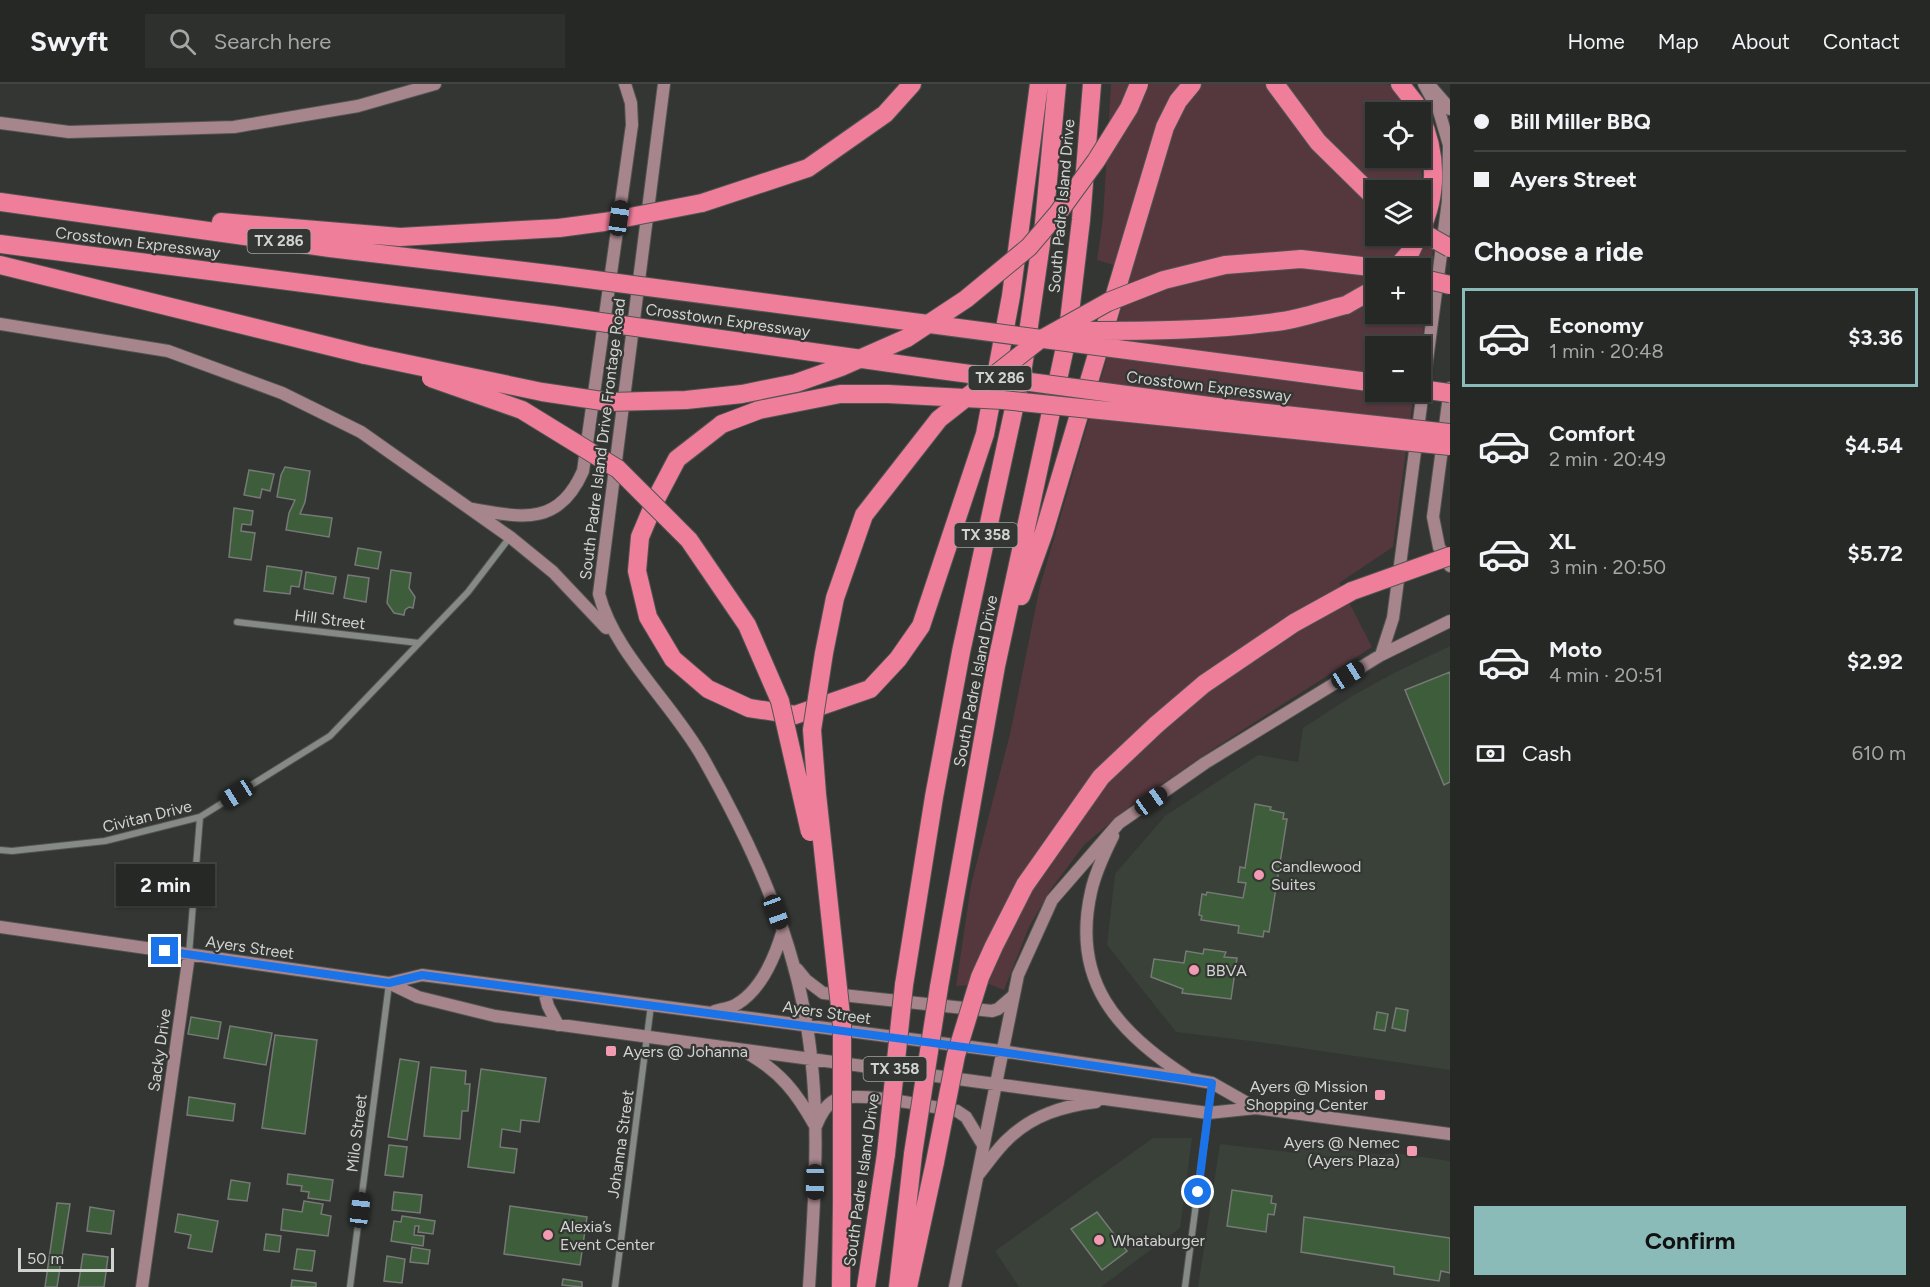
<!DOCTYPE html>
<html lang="en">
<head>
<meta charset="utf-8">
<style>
  :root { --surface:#262826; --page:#2e302e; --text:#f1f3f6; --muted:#a4a6a7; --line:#424443; --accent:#8bbbb9 }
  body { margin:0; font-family:Figtree,sans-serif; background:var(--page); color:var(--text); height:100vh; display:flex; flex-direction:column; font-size:22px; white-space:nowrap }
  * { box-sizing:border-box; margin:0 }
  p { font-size:20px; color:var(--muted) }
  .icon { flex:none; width:33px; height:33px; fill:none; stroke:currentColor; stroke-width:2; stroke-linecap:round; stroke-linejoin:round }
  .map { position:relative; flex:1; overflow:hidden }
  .side { display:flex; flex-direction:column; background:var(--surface); width:480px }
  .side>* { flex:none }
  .guide { display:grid; align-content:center; height:132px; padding:0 24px; background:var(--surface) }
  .controls { position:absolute; left:1365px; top:18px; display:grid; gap:12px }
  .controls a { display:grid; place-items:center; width:66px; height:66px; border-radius:0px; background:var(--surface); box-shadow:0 2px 4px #0004,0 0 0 2px var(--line); font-size:30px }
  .scale { position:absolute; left:18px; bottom:15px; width:96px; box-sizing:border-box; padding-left:6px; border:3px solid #d1d3d1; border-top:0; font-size:16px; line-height:21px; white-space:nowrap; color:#d1d3d1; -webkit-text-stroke:4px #333633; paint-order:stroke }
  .end { position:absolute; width:27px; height:27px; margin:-14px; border:8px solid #1a73e8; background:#fff; box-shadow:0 0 0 3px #fff }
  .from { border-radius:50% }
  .bubble { position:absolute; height:42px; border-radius:0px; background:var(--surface); box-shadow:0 2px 4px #0004,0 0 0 2px var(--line); font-size:20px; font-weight:700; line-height:42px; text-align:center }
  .car { position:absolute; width:18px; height:36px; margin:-18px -9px; border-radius:8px; box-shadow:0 0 4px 2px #0007; background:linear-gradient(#222 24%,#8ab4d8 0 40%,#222 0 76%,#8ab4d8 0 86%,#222 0) }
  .guide b { display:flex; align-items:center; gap:21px; height:57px; font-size:22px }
  .guide b+b { border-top:2px solid var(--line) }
  .guide i { width:15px; height:15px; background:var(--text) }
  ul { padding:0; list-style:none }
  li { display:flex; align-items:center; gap:18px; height:99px; margin:0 12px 9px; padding:0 12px; border:3px solid transparent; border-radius:0px }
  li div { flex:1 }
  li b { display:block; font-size:22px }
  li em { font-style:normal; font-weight:700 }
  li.selected { border-color:var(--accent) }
  li>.icon { width:54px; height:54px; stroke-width:1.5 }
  h2 { padding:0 24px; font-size:27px; line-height:72px }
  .pay { display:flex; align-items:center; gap:15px; height:66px; padding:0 24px; font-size:22px }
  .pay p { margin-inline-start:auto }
  .action { display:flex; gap:12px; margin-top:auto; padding:12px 24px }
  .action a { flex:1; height:69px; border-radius:0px; background:var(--accent); color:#111; font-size:24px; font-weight:700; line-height:69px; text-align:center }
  header { display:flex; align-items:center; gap:36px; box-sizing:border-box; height:84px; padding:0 30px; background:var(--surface); border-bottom:2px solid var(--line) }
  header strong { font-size:28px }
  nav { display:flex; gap:33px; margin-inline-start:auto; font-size:21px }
  .search { width:420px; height:54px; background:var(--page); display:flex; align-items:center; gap:15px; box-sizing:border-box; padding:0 21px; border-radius:0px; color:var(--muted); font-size:22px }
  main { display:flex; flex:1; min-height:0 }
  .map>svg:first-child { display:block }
</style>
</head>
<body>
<header>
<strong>Swyft</strong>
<div class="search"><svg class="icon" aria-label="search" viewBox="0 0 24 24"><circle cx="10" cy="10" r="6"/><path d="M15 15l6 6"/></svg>Search here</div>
<nav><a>Home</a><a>Map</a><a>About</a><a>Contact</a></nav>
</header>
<main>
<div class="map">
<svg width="1450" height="1203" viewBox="0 0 1450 1203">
  <rect width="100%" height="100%" fill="#333633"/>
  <path fill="#394139" d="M1450,562V986L1259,958L1176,948L1107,861L1115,790L1165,732L1258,671L1298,678L1303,644L1352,612L1394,589Z
    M1153,1054H1192L1180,1144L1101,1203H1019L995,1167Z
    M1299,1059L1382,1071L1394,1069L1450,1077V1203H1198L1220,1060L1297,1069Z"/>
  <path fill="#54383e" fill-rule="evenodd" d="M1111,0H1388L1397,9L1408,28H1376V74H1420L1421,62L1422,97L1421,115L1420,106H1376V152H1420L1421,124L1435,134L1432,179L1421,264L1376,262V308H1414L1393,463L1339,499L1372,563L1210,667L1130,722L1084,761L1051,805L1029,843L1004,906L989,900L956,902L971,801L1010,650L1040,502L1122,223L1114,181L1097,176L1103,134ZM1376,184H1420V230H1376Z"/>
  <path fill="#3e5e3b" stroke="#767976" stroke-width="1.5" d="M285,383L310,387L305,418L300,430L332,434L329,453L286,446L289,429L295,416L277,413L281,391Z
    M249,386L274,390L270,407L262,405L260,414L244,411Z
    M234,424L253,427L251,441L242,440L241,447L255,449L251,476L229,473Z
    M358,464L381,468L378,485L355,481Z
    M267,482L302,487L299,503L291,502L290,510L264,507Z
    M391,486L411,489L409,504L415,513L413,524L409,523L405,526L404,531L394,529L387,519Z
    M306,488L336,493L333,510L304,505Z
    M348,491L369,494L366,518L344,514Z
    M1450,588V698L1444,701L1405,606Z
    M1255,720L1271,723L1270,726L1284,729L1283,735H1287L1269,848L1264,847L1263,853L1238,849L1239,842L1201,836L1202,832L1199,831L1202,810L1206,811L1207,808L1243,814L1246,799L1238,798L1240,783L1245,784Z
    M1204,865L1226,868L1224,873L1237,874L1231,915L1182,909L1183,905L1151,893L1154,875L1184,879L1186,867L1203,870Z
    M1396,924L1408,926L1405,947L1392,944Z
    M1377,928L1388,930L1385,947L1374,945Z
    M191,933L221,938L218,955L188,950Z
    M230,942L272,949L266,981L224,974Z
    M275,951L317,956L305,1050L262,1044Z
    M400,975L419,978L407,1056L388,1053Z
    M431,983L466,987L465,1000H470L468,1027H462L460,1055L424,1052Z
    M481,985L546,994L539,1038L521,1036L520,1048L502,1045L500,1063L517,1065L514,1089L468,1083Z
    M189,1013L235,1020L233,1037L187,1031Z
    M389,1061L407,1063L403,1093L385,1091Z
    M288,1090L333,1096L330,1117L308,1114L309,1108L301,1107L302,1102L287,1100Z
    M231,1096L250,1099L247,1117L228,1115Z
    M1232,1106L1272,1112L1271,1119L1276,1120L1274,1131L1268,1130L1266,1148L1227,1142Z
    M394,1108L422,1111L420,1129L392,1126Z
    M304,1117L323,1120L321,1130L331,1132L328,1152L281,1146L283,1125L302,1128Z
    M57,1119L70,1120L57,1203H45Z
    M510,1122L587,1133L580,1181L504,1170Z
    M90,1123L114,1127L111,1150L87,1147Z
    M1097,1128L1127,1167L1102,1186L1071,1145Z
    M178,1130L218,1137L212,1168L188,1164L191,1151L175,1148Z
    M402,1132L435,1137L433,1150L418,1148L419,1142H415L414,1151L424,1152L423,1162L391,1157L394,1137L401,1138Z
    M1304,1133L1450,1154V1189L1441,1187L1439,1197L1394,1190V1183L1301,1168Z
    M266,1150L281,1152L279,1168L264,1166Z
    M412,1163L430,1166L428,1180L410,1178Z
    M297,1165L315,1167L312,1187L294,1185Z
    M83,1170L108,1173L104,1203H78Z
    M387,1172L405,1175L402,1199L384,1197Z
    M563,1195L582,1198V1203L562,1201Z
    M292,1196L316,1199V1203H291Z"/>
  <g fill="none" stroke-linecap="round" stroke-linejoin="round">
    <defs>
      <path id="street" d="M237,538L419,559
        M0,766L12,767L105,757L200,733L330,652L468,508L510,453
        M189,870L200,733
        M350,1203L389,900
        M615,1203L651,921
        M1185,1203L1212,999"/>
      <path id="secondary" d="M664,0L599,510C614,569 673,620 703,674C748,754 787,836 804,926C822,1017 815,1111 809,1203
        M1431,3L1450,25
        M0,39L69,48L234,43L358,22L435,0
        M0,240L168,267L282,309L361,348L510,453L553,488L606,544
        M1450,304L1433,433L1439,463L1450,482
        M472,425C523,434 559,442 583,387L632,41L631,19L625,0
        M1381,571L1393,534L1448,117L1449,61L1439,27L1424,0
        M1113,752C1104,770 1095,789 1091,808C1071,897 1117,948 1187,993
        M0,843L389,899L418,913L495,932L1208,1029L1256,1024L1450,1050
        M797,885L806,896L823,909L992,927L998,925L1013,912
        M389,899L422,891L1001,967L1190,995L1212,999L1256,1024
        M544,907L548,922L558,941
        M715,927C722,925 731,924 737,920C762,905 775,873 783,846
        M749,970C781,989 796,1008 814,1040
        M816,1042C820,1032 825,1021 835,1016C858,1006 930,1023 957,1027L966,1033L983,1061
        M978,1091C988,1079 997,1065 1008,1055C1033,1031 1063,1022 1096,1018
        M142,1203L189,871
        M955,1203L1018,891L1052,816L1119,739L1205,679L1381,571L1450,537"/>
      <path id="highway" d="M1275,0L1318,58L1376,115
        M1400,0L1415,19L1419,28
        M1420,32C1437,68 1438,111 1420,147
        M0,118L330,164L557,191
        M702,119L808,84L885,30L912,0
        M221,138L400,153L559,144
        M0,160L551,231
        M0,181L365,271
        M1396,184L1411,167L1418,152
        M1346,221L1376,204
        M722,340L677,375L656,415L640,453L637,487L648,533L673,575L708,605L749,624L795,631L870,605L898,575L921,542L985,350L1011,212L1039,0
        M1021,512L1044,448L1165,43L1178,17L1192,0
        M1156,641L1204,600L1294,539L1352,507
        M904,901L934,713L961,568L1023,283L1044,139L1057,0
        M939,903L996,582L1067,254L1081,136L1092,0
        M841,1203L842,1117
        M866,1203L886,1070
        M898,1203L913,1070
        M908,1203L935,1078"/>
    </defs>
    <use href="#street" stroke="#525452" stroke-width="8"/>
    <use href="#secondary" stroke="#525452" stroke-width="14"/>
    <use href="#highway" stroke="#525452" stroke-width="20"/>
    <use href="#street" stroke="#868a86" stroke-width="6"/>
    <use href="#secondary" stroke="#a6868c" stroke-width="12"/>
    <use href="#highway" stroke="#ef7e9b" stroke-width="18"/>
    <defs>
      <path id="highway-bridge" d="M559,144L604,138L702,119
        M1420,147L1450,164
        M557,191L1376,299
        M1420,194L1450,201
        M551,231L940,286L1239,326L1450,349
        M1056,247C1132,247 1208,248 1283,237C1304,234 1325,226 1346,221
        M365,271L542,308L609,318L686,316L742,310L796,299L841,283L907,254L966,215L1029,163L1058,129L1096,77L1129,24L1139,0
        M431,294L522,326L618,385L689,456L747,541L780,617L810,748
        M1420,305L1450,309
        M722,340L759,326L840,310H888L1003,316L1450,362
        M1352,507L1450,472
        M886,1070L904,901
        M913,1070L939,903
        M935,1078L956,971L980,893L994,862L1025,801L1101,693L1156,641
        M842,1117V941L817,710L812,646L824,569L835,514L864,431L939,335L1038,257L1108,218L1164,196L1225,181L1301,175L1379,184"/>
    </defs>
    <use href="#highway-bridge" stroke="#525452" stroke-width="20" stroke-linecap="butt"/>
    <use href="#highway-bridge" stroke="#ef7e9b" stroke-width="18"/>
  </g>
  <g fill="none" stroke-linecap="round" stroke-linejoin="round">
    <path stroke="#1a73e8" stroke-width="8" d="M165,867L389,899L422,891L1001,968L1212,999L1198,1108"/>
  </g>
  <g fill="#f29aaf" stroke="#333633" stroke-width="2">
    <circle cx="1259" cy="791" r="6"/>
    <circle cx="1194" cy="886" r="6"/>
    <rect x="605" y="961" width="12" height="12" rx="3"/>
    <rect x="1374" y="1005" width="12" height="12" rx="3"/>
    <rect x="1406" y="1061" width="12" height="12" rx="3"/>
    <circle cx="548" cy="1151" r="6"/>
    <circle cx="1099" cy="1156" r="6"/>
  </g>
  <g text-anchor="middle" stroke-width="4.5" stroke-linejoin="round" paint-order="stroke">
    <g fill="#333633" stroke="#a2a4a2" stroke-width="1.5">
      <rect x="247.5" y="145" width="63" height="24" rx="4.5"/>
      <rect x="968.5" y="282" width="63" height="24" rx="4.5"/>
      <rect x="954.5" y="439" width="63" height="24" rx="4.5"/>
      <rect x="863.5" y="973" width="63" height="24" rx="4.5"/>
    </g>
    <g font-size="15" font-weight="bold" fill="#d1d3d1">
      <text x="279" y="162">TX 286</text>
      <text x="1000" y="299">TX 286</text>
      <text x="986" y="456">TX 358</text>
      <text x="895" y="990">TX 358</text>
    </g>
    <g font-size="16" fill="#d1d3d1" stroke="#333633">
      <text transform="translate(1061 122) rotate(-85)" y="6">South Padre Island Drive</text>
      <text transform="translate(138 158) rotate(7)" y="6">Crosstown Expressway</text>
      <text transform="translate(728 236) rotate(8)" y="6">Crosstown Expressway</text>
      <text transform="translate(1209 302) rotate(7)" y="6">Crosstown Expressway</text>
      <text transform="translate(602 355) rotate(-83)" y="6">South Padre Island Drive Frontage Road</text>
      <text transform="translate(330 535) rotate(7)" y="6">Hill Street</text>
      <text transform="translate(975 597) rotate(-79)" y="6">South Padre Island Drive</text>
      <text transform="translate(147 732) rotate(-14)" y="6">Civitan Drive</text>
      <text transform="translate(250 863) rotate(8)" y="6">Ayers Street</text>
      <text transform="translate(827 928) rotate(8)" y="6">Ayers Street</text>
      <text transform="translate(159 966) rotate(-82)" y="6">Sacky Drive</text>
      <text transform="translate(356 1049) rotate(-83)" y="6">Milo Street</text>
      <text transform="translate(620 1060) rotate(-82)" y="6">Johanna Street</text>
      <text transform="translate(861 1096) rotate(-82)" y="6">South Padre Island Drive</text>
    </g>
    <g font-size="16" fill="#d1d3d1" stroke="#333633" text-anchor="start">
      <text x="1271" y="788">Candlewood<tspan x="1271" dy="18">Suites</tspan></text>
      <text x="1206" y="892">BBVA</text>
      <text x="623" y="973">Ayers @ Johanna</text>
      <text x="1368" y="1008" text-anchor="end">Ayers @ Mission<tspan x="1368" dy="18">Shopping Center</tspan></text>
      <text x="1400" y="1064" text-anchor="end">Ayers @ Nemec<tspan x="1400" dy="18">(Ayers Plaza)</tspan></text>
      <text x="560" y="1148">Alexia’s<tspan x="560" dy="18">Event Center</tspan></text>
      <text x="1111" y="1162">Whataburger</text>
    </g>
  </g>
</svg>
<div class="controls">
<a><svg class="icon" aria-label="locate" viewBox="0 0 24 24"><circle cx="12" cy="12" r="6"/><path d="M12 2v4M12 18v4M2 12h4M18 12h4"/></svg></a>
<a><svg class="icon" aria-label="layers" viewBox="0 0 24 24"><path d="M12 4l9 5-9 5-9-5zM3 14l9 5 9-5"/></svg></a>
<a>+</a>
<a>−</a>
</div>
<div class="scale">50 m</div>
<i class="end from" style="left:1198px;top:1108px"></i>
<i class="end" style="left:165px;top:867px"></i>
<div class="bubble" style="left:116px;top:780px;width:99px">2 min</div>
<i class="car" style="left:619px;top:134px;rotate:8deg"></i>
<i class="car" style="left:1348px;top:591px;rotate:58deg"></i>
<i class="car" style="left:237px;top:710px;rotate:238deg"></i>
<i class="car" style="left:1151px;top:717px;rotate:55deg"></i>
<i class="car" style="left:776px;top:828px;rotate:160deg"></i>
<i class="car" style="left:815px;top:1098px;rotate:181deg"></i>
<i class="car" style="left:360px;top:1126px;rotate:7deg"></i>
</div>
<section class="side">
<div class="guide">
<b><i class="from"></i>Bill Miller BBQ</b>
<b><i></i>Ayers Street</b>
</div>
<h2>Choose a ride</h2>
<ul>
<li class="selected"><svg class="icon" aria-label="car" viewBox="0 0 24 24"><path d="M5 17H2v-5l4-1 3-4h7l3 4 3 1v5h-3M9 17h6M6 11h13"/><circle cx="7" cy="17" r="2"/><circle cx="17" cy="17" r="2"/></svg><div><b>Economy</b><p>1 min · 20:48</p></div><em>$3.36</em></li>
<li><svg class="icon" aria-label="car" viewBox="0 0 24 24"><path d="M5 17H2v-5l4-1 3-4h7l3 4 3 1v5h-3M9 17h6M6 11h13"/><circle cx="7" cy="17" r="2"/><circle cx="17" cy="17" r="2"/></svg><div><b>Comfort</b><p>2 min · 20:49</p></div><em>$4.54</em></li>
<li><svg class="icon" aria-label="car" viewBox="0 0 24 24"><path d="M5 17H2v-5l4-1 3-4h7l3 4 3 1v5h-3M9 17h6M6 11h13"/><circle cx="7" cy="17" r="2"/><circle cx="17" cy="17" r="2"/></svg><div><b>XL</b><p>3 min · 20:50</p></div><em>$5.72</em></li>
<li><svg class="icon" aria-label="car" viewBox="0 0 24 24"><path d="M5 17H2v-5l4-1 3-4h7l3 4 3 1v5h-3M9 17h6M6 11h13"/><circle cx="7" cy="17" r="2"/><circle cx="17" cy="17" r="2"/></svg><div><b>Moto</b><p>4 min · 20:51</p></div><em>$2.92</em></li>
</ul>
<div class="pay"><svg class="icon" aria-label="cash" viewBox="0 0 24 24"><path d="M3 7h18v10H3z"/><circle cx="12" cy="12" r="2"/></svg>Cash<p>610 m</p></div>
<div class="action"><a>Confirm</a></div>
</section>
</main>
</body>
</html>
